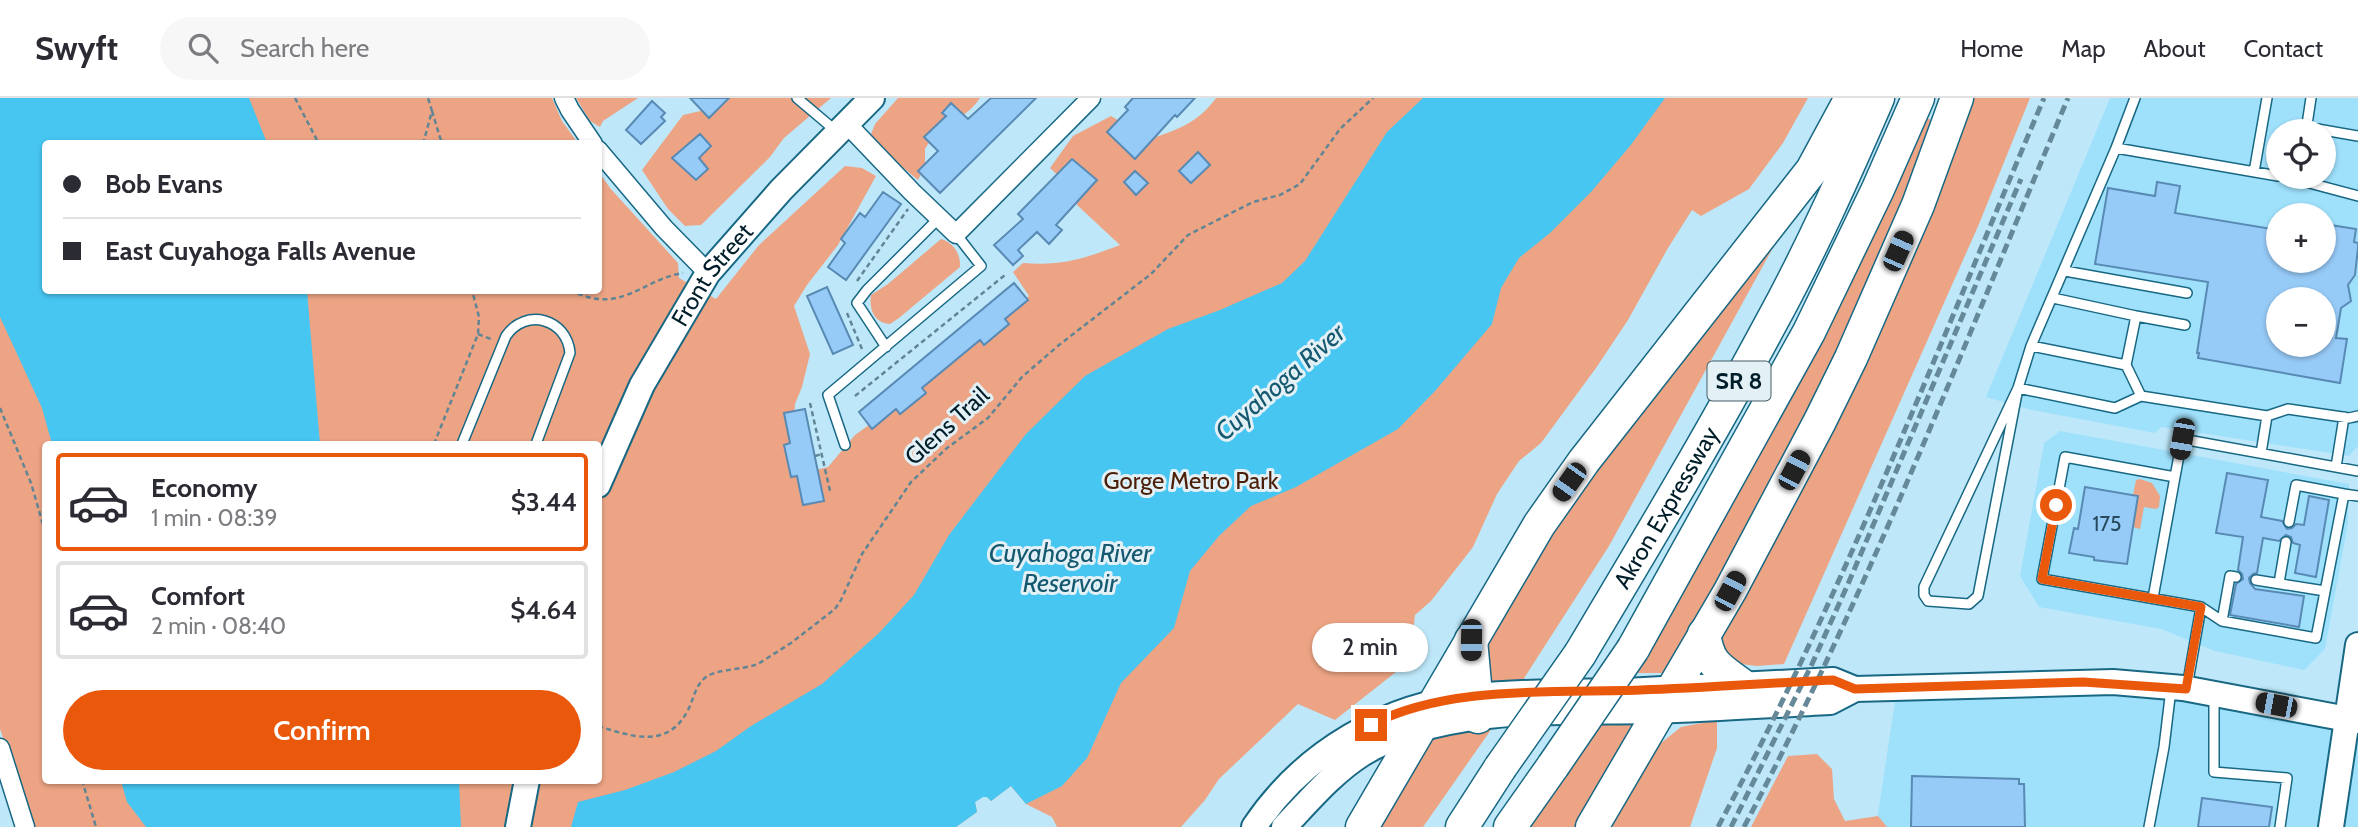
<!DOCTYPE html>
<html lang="en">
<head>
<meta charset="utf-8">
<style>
  :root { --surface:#fff; --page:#f7f7f7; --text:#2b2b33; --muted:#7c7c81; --line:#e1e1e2; --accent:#ea580c }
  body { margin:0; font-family:Cabin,sans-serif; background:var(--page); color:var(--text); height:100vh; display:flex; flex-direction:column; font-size:26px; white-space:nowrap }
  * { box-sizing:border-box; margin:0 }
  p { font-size:23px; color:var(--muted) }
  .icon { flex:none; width:38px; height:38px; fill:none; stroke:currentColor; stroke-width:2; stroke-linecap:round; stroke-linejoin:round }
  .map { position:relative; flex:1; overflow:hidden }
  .sheet { position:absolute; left:42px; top:343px; width:560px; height:343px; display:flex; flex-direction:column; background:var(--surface); border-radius:7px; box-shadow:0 2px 5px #0004 }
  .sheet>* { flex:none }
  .banner { position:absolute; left:42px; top:42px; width:560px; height:154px; border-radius:7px; box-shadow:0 2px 5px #0004; display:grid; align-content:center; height:154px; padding:0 21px; background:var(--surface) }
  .fabs { position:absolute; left:2266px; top:21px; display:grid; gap:14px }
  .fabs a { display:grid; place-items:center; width:70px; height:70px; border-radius:50%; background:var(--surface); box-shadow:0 2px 5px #0004; font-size:35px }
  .end { position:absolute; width:32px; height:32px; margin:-16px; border:9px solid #ea580c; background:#fff; box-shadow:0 0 0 4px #fff }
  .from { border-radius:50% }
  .bubble { position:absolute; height:49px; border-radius:24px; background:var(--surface); box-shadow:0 2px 5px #0004; font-size:23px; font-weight:600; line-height:49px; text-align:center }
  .car { position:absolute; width:21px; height:42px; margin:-21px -10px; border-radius:9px; box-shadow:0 0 5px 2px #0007; background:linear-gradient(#222 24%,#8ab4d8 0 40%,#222 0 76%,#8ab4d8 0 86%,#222 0) }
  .banner b { display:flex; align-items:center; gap:24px; height:66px; font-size:26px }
  .banner b+b { border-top:2px solid var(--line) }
  .banner i { width:18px; height:18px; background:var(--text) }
  ul { padding:12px 0 0; list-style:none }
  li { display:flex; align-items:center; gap:21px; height:98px; margin:0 14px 10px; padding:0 7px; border:4px solid var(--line); border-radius:7px }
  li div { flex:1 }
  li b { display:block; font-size:26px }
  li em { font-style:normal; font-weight:600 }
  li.on { border-color:var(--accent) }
  li>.icon { width:63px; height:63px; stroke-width:1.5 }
  .primary-button { display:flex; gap:14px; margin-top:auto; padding:14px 21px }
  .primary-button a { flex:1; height:80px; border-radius:42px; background:var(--accent); color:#fff; font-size:28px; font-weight:600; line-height:80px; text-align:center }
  header { display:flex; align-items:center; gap:42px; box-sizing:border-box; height:98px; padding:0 35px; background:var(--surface); border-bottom:2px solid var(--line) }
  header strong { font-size:33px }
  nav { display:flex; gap:38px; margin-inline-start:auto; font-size:24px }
  .search { width:490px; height:63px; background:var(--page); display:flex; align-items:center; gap:18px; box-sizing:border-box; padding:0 24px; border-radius:38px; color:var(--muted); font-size:26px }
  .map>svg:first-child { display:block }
</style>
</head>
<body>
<header>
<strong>Swyft</strong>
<div class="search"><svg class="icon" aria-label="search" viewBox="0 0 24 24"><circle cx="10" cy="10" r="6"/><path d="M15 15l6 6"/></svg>Search here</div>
<nav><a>Home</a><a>Map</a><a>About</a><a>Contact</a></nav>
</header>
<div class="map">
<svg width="2358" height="729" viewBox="0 0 2358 729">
  <rect width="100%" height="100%" fill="#bee8fa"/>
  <path fill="#9fe0fb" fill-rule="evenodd" d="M2110,0H2358V348L2349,358L2161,329L2155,335L2032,312L1986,299ZM2278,33H2324V79H2278ZM2278,117H2324V163H2278ZM2278,201H2324V247H2278Z
    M2060,333L2349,386L2348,425L2325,551L2304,572L2215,553L2161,531L2039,509L2020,478L2044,345Z
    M2083,584L2358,623V729H1876L1897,590Z"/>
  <path fill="#eca484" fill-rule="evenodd" d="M0,0H552L562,23L578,45L46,46V192H598L599,74L610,90L678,165L679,180L716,201L759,147L845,68L862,70L876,78L838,147L807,187L794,208L810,256L802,289L795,306L794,321L816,372L828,369L855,337L930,283L993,231L1029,198L1013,174L1023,165C1062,168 1083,161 1120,147L1077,107L1067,86L1050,70L1073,38L1111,18L1149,41C1176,33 1199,24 1216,0H1808L1783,45L1749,91L1701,118L1692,112L1668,150L1628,222L1596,270L1541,345L1519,363L1497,396L1473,449L1431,503L1415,517L1412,543L1401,570L1335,622L1298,606L1219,681L1205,702L1181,729H1057L1052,719L1026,706L1011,688L991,703L987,699H982L975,704L977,714L956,729H34L0,631ZM46,346H598V682H46Z
    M576,0H638L603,23L600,29L590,23Z
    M730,0H831L784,40L770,59L701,127L685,128L668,111L642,72L683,17L722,8Z
    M898,0H980C971,14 957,23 941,25L925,51V68L918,82L876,47L871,36L875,26Z
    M1963,0H2030L1979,126L1784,566L1757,568L1725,564L1718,548L1724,518Z
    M1926,20L1935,23L1875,176L1776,381L1666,575H1631Z
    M941,141C953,144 961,156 960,169L899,220L890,226C874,225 869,211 871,197L888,186Z
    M1768,143L1775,146L1609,448L1521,585L1482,586L1481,545L1551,422Z
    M2140,381L2152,385L2160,398L2159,409L2156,411L2144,409L2140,431L2133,429L2138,398L2133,397L2136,382Z
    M1635,622L1633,637L1580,729H1527L1600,624Z
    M1717,622V650L1690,729H1612L1656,649L1681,629Z
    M1495,626L1423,729H1374L1426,641Z
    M1817,656L1832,671L1834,701L1845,723L1878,718L1887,729H1751L1788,658Z"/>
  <path fill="#47c6f2" d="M0,0H249L267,45L46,46V192L307,193L320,346H52L42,310L0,219Z
    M1423,0H1665L1630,48L1591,94L1550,135L1519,160L1501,190L1492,226L1435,293L1398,331L1296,389L1251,408L1219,438L1190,473L1174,530L1121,585L1087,660L1062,688L1026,706L1011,688L991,703L987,699H983L975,704L977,714L956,729H571L578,704L625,692L674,674L716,653L751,628L822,586L879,535L914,497L949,437L1026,336L1085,278L1168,231L1220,212L1282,185L1305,163L1387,34Z
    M121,683H459L461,729H146L127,704Z"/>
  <path fill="#96caf7" stroke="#588ab4" stroke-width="2" fill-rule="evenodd" d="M690,0H729L709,20Z
    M991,0H1036L940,95L918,73L938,53L924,39L946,18L942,15L951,5L968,21Z
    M1133,0H1195L1177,19L1175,17L1135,61L1107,34L1128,12L1125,9Z
    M652,3L665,15L661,19L665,23L641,46L626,32Z
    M700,36L711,48L699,60L708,71L696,82L672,60Z
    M1198,54L1210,67L1191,85L1179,73Z
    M1072,61L1097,82L1056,127L1062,132L1049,146L1037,134L1018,152L1023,158L1013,167L994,147L1023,121L1018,116Z
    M1135,73L1148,85L1136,97L1124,84Z
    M2157,84L2180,88L2175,115L2278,132V163H2324V126L2356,131L2354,144L2358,145V150L2355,177L2348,187L2351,203L2341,210L2336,240L2347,241L2340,285L2198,260L2199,255H2197L2208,184L2095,166L2108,90L2155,98ZM2278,201H2324V247H2278Z
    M883,94L901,106L846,182L828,169L845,145L841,141L860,115L865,119Z
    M1014,185L1028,202L1005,221L1009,226L984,247L980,242L922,290L926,295L900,316L896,311L872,331L859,314Z
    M827,189L853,247L833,256L807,198Z
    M805,311L824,403L803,407L797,378L791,379L784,347L790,345L784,315Z
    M2227,375L2268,382L2261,419L2282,423L2287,431L2292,430L2296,426L2304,427L2309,398L2329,402L2316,479L2295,475L2300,447L2293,445L2291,439L2286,437L2279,443L2263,440L2257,475L2253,476L2249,480L2250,485L2255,491L2304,498L2299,529L2230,517L2236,486L2243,481L2242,476L2238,472L2243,439L2216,435Z
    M2085,389L2138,398L2127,466L2094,462V459L2069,455L2074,430L2078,431Z
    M1912,678L2019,681V686H2024L2025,729H1911Z
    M2202,700L2272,709L2269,729H2198Z"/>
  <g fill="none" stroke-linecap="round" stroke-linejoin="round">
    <defs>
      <path id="lane" d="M797,0L836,33
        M2306,29L2358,38
        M2306,33L2311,0
        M2116,50L2135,0
        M2254,74L2267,0
        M2298,79V82L2358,98
        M2065,173L2187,195
        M2053,200L2136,218L2126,267
        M2136,218L2185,227
        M2031,248L2126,267L2141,298
        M886,249L857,205L867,192L939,120
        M2018,290L1978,498L1969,506L1928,503L1924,497V489L2018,290L2031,248L2116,50L2278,78
        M2018,290L2115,310L2141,298L2267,318
        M462,346L506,238C526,209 567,221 570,255L536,346
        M845,347L828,297L981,168L956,136
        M2261,355L2267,318L2288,311L2349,320L2358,318
        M2336,369L2344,319
        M2175,379L2182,341L2358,373
        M2289,424L2296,387L2344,396
        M2256,482L2325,493
        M2279,485L2286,444
        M2153,500L2175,379L2065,359L2042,481L2201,509
        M2222,523L2230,478L2236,479
        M2187,589L2201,509L2222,523L2316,540L2344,396L2358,398
        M2214,597V674L2287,680L2280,729
        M2149,729L2164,649L2171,591"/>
      <path id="street" d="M564,0L570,12L593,46
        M847,26L912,94L956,136L1091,0
        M598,52L664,130L708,175
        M0,650L25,729"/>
      <g id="secondary">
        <path id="s1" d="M598,387L642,287L708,175L781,92L872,0"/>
        <path d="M518,729L527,682"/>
        <path d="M1254,729C1304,654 1387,606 1476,598C1525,593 1576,594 1625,593C1694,590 1763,586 1833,582L1855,591"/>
        <path d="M1284,729C1308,704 1332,675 1362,656C1442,606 1563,615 1654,613C1713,611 1772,607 1830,604L1855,591L2113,584L2183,590L2358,623"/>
        <path d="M2331,729L2358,547"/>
      </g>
      <g id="highway">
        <path d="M1704,536C1709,567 1718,569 1742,587"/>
        <path d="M1471,542L1478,619"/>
        <path d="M1633,551L1809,234L1878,91L1918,0"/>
        <path id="s2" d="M1580,556C1645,447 1711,337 1771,225C1811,152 1845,76 1878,0"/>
        <path d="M1362,729L1539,427L1584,363L1812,72L1851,0"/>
        <path d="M1462,729L1500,670"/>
        <path d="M1510,729L1553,668"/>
        <path d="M1592,729L1730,493L1820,323L1851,260L1918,107L1957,0"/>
      </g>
    </defs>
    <use href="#lane" stroke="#186883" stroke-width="12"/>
    <use href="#street" stroke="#186883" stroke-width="21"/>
    <use href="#secondary" stroke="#186883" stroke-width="28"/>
    <use href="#highway" stroke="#186883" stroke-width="35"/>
    <path stroke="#618594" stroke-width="2.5" stroke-dasharray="5 3.5" stroke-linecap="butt" d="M295,0L319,46
      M432,13L442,46
      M423,46L432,13L428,0
      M857,183L908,111
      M570,192C621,218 640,182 683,175
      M847,215L862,251
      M478,236L491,241
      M855,298L1005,177
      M810,305L830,393
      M0,310L31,385L46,437
      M434,346L478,236L479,219L472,192
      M815,358L822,356
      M598,628C633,639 668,651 688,612C694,601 695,587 706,579C717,571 742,572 758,566L791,545L835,511L841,502L862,456L911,384L947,350L988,320L1022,279L1059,247L1151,176L1188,137L1253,104L1280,97L1300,86L1340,31L1373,0
      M82,682L96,729"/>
    <use href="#lane" stroke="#fff" stroke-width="9"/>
    <use href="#street" stroke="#fff" stroke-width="18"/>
    <use href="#secondary" stroke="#fff" stroke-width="24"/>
    <use href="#highway" stroke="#fff" stroke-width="32"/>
    <path stroke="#658998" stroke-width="5" stroke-dasharray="10 5" stroke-linecap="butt" d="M1718,729C1844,494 1940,245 2044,0
      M1731,729L1812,566L1848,486L2021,81
      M1744,729C1868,494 1965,245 2068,0"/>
    <defs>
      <path id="highway-bridge" d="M1553,668L1633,551
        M1500,670L1580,556"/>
    </defs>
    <use href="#highway-bridge" stroke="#186883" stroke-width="35" stroke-linecap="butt"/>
    <use href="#highway-bridge" stroke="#fff" stroke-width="32"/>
  </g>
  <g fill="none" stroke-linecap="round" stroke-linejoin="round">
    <path stroke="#ea580c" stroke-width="9" d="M1371,627C1446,587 1556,595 1640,592C1704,590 1768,585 1833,582L1855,591L2083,584L2186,591L2201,509L2042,481L2056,407"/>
  </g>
  <g text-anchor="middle" stroke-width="6" stroke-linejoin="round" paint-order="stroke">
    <g font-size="21" fill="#26495c">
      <text x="2107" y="433">175</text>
    </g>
    <rect fill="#e3f0f6" stroke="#445d66" stroke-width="2" x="1707.5" y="263.5" width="63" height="39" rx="5"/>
    <g font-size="23" font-weight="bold" fill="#001e29">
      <text x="1739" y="291">SR 8</text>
    </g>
    <g font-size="24" fill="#001e29" stroke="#e3f0f6">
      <text dy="8" stroke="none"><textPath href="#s1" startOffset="240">Front Street</textPath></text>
      <text transform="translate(947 328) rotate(-42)" y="8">Glens Trail</text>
      <text dy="8" stroke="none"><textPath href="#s2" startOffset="170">Akron Expressway</textPath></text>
    </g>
    <g font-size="24" fill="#4b1f08" stroke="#e3f0f6">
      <text x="1191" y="391">Gorge Metro Park</text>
    </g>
    <g font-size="26" font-style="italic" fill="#145970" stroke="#e3f0f6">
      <text transform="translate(1280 284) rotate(-41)" y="9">Cuyahoga River</text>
      <text x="1070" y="464">Cuyahoga River<tspan x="1070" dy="30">Reservoir</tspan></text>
    </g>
  </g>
</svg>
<div class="fabs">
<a><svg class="icon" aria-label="locate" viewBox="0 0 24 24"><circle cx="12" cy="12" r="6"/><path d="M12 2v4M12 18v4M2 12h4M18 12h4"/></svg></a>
<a>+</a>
<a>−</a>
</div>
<i class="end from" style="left:2056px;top:407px"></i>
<i class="end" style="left:1371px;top:627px"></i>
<div class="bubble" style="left:1312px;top:525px;width:116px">2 min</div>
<i class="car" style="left:1898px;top:153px;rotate:24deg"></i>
<i class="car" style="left:2182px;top:341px;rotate:190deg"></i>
<i class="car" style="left:1794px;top:372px;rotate:28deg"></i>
<i class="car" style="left:1569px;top:384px;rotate:215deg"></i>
<i class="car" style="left:1730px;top:493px;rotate:28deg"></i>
<i class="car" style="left:1471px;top:542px;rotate:181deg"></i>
<i class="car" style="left:2276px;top:607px;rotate:281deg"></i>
<div class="banner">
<b><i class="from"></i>Bob Evans</b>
<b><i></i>East Cuyahoga Falls Avenue</b>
</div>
<section class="sheet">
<ul>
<li class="on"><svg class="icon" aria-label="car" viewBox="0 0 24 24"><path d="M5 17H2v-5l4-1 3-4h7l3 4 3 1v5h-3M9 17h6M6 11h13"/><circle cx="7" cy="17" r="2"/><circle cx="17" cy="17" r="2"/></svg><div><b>Economy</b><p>1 min · 08:39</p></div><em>$3.44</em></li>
<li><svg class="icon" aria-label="car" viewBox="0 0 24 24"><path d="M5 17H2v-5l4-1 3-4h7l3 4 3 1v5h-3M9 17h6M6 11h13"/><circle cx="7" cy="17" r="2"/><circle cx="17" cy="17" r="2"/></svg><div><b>Comfort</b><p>2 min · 08:40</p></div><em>$4.64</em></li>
</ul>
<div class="primary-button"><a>Confirm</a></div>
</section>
</div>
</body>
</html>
